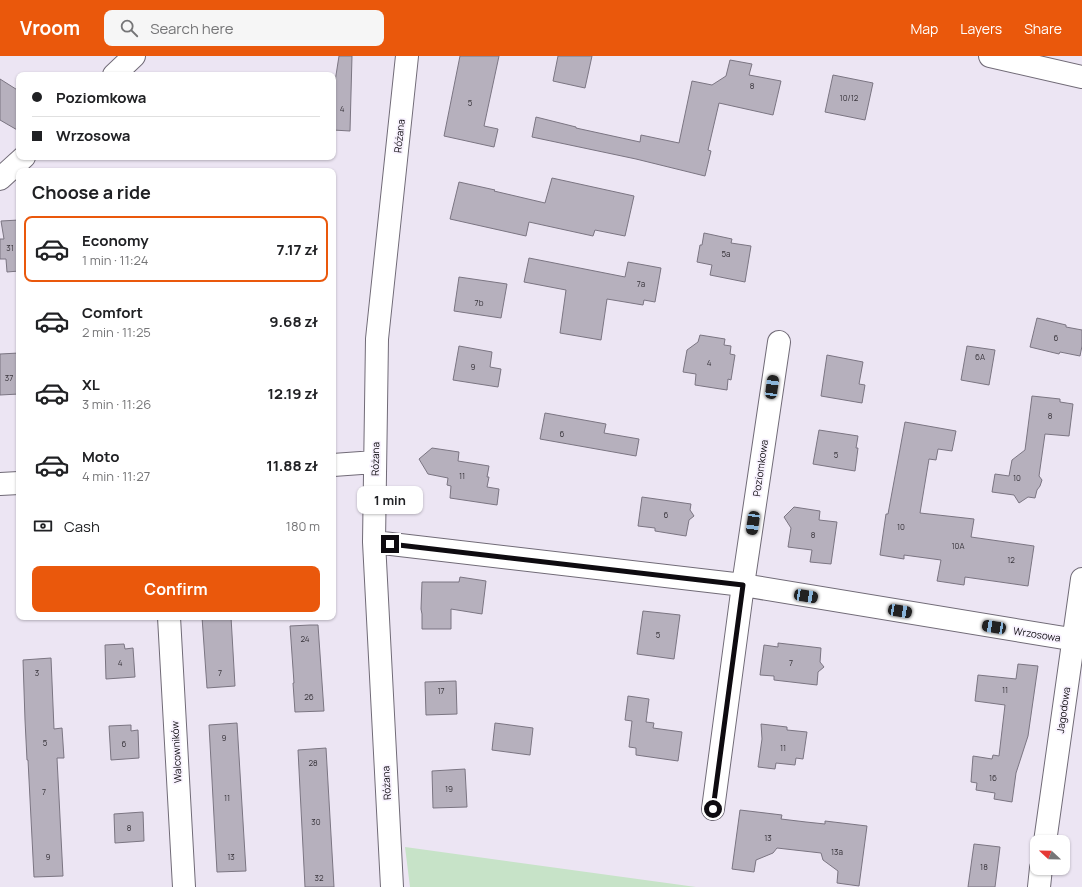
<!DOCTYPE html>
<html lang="en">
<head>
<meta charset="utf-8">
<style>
  :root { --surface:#fff; --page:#f6f6f6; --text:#202124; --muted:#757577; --line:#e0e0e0; --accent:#ea580c }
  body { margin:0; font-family:Manrope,sans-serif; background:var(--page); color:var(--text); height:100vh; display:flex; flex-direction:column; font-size:15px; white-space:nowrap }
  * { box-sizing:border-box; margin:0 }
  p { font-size:13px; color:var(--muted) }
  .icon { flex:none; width:22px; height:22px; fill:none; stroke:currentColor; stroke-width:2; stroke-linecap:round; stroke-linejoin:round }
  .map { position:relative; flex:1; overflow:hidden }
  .panel { position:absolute; left:16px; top:112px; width:320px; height:452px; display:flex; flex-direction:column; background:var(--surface); border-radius:8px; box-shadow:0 1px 3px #0004 }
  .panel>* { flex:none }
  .banner { position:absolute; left:16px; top:16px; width:320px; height:88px; border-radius:8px; box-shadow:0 1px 3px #0004; display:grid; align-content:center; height:88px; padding:0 16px; background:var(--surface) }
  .needle { width:26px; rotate:292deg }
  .controls { position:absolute; left:1030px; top:779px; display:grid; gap:8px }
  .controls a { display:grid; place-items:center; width:40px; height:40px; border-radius:8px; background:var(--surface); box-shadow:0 1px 3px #0004; font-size:20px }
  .end { position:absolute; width:18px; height:18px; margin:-9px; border:5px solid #0e0b10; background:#fff; box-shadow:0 0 0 2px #fff }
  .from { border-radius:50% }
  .bubble { position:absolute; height:28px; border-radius:8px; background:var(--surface); box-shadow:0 1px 3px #0004; font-size:13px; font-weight:700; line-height:28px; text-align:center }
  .car { position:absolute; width:12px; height:24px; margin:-12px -6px; border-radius:5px; box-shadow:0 0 3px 1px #0007; background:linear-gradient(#222 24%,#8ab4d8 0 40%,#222 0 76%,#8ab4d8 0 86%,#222 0) }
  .banner b { display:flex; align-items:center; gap:14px; height:38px; font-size:15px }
  .banner b+b { border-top:1px solid var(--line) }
  .banner i { width:10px; height:10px; background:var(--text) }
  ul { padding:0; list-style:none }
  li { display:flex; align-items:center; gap:12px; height:66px; margin:0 8px 6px; padding:0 8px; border:2px solid transparent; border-radius:8px }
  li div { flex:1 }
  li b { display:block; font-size:15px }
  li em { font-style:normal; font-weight:700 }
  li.active { border-color:var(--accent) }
  li>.icon { width:36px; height:36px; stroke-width:1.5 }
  h2 { padding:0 16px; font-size:18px; line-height:48px }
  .pay { display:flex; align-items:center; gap:10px; height:44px; padding:0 16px; font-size:15px }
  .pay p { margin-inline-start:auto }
  .button { display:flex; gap:8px; margin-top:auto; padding:8px 16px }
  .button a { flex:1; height:46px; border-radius:8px; background:var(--accent); color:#fff; font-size:16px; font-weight:700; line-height:46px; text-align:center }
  header { display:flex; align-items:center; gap:24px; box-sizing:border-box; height:56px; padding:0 20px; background:var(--accent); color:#fff }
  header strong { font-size:19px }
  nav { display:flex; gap:22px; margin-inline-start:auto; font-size:14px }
  .search { width:280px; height:36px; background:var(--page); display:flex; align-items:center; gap:10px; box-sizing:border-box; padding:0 14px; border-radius:8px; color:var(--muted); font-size:15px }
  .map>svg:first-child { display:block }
</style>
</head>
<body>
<header>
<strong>Vroom</strong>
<div class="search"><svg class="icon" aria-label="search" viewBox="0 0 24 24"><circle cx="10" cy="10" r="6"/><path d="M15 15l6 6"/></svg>Search here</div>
<nav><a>Map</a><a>Layers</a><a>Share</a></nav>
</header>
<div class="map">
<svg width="1082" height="831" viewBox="0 0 1082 831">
  <rect width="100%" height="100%" fill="#ece5f3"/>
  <path fill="#c7e3c8" d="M405,791L696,831H410Z"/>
  <path fill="#b6b0bd" stroke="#7b7582" d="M339,0H352L350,75L333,74V32H334Z
    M460,0H499L484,70L498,73L494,91L444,80Z
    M558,0H592L585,32L553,25Z
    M730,4L752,8L749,19L781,25L773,59L719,47L708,94L711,95L705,120L636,103L532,81L536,61L576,71V72L640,86L641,79L679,87L692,25L712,29L726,20Z
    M833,19L873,27L865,64L825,56Z
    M0,23L19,35V75L0,64Z
    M552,122L634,140L625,180L595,174L593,180L529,166L526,180L450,163L459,126L495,134L494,135L545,147Z
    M19,164V215L7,216L6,203H0V183H4L1,165Z
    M704,177L732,183L731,187L751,190L745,226L710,219L712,209L697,206L700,189H702Z
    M529,202L625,221L628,206L661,212L655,246L644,244L643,249L607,243L601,284L560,277L566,234L524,226Z
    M459,221L507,228L501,262L454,255Z
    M1037,262L1066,269V271L1082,274V290L1080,300L1060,296L1059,298L1030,291Z
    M700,279L725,283L724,289L731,290L730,298L735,299L731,324L728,323L727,334L695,329L696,318L683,316L687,294L698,286Z
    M459,290L492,296L490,311L501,313L498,331L453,324Z
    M967,290L995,294L989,329L961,324Z
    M19,297V338L0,339V298Z
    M827,299L863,306L859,328L865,329L862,347L821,340Z
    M1032,340L1060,343V346L1073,348L1069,380L1045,378L1039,420L1042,424L1040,430L1037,434L1035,442L1028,441L1019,447L1014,439L992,436L995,418L1009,420L1012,404L1025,394Z
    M545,357L606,368L604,377L639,383L636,400L540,383Z
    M905,366L956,375L952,395L938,393L936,404L929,403L920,457L974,463L971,481L1034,490L1028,530L965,521L964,529L937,525L941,504L904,499V503L880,499L886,458H888Z
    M819,374L858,380L856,392H858L855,415L813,408Z
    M432,392L459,396L458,405L489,410L487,421H489L487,431L499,433L497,449L450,442L451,430L447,429L448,422L428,418L419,403Z
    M642,441L691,448L690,454L694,460L689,464L686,480L655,475V472L638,470Z
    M794,451L820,455L819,464L837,466L831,508L810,506L812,494L788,491L791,472L784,461Z
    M460,521L486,525L482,558L451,553V573H422V558L421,553L422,526H459Z
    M643,555L680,559L674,603L637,598Z
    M202,561H231L235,630L207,632Z
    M310,569H318L324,655L295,656L293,627H294L290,570Z
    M778,587L821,592L820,606L824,611L818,616L817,629L774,624V620L760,619L764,589L778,591Z
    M124,588L125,593L133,592L135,621L106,623L105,589Z
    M51,602L54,673L62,672L64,702H57L63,820L34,821L28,704H27L25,664L23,604Z
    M1018,608L1038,610L1028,680L1016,717L1012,746L994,743L995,737L976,734L977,727L971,726L973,700L992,703L993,699L999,700L1005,649L975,645L978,619L1016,623Z
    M456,625L457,658L426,659L425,626Z
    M628,640L649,643L646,666L654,667L653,672L682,676L678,705L636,699V692L629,691L632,665L625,664Z
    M237,667L246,815L217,816L209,669Z
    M495,667L533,672L530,699L492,694Z
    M761,668L787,671V674L807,676L803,703L796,702L795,709L776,707L775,713L758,711L762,683Z
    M131,669V675L138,674L139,702L111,704L109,670Z
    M326,692L334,831H305L298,694Z
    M465,713L467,751L433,752L432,715Z
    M740,754L782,759L781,763L806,766L825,768V765L867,770L859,830L837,827L838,815L823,804L821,797L777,792L773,797L756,804L754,816L732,813Z
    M143,756L144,785L115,787L114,758Z
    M974,788L1000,791L995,831H968Z"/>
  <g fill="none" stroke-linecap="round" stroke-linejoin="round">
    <defs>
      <path id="minor" d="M990,0L1082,21
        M114,19L134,0
        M0,123L24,101
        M333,409L375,406
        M0,428L19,427
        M374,486L743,529L1082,585
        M169,561L184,831
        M713,753L743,529L779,286
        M1045,786L1082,523
        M392,831L374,486L377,283L407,0
        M1039,831L1041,812"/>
    </defs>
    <use href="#minor" stroke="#716b77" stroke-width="24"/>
    <use href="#minor" stroke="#fff" stroke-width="22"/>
  </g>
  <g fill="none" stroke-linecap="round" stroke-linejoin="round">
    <path stroke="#0e0b10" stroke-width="5" d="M390,488L743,529L713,753"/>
  </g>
  <g text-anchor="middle" stroke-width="3.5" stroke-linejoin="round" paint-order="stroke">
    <g font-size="8" fill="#38343b">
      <text x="752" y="33">8</text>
      <text x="849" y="45">10/12</text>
      <text x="470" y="50">5</text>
      <text x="342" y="56">4</text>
      <text x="10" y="195">31</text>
      <text x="726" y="201">5a</text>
      <text x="641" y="231">7a</text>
      <text x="479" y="250">7b</text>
      <text x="1056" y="285">6</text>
      <text x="980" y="304">6A</text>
      <text x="709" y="310">4</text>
      <text x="473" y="314">9</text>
      <text x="9" y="325">37</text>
      <text x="1050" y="363">8</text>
      <text x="562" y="381">6</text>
      <text x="836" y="402">5</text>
      <text x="462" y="423">11</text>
      <text x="1017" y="425">10</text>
      <text x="666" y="462">6</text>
      <text x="901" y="474">10</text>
      <text x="813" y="482">8</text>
      <text x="958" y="493">10A</text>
      <text x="1011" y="507">12</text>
      <text x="658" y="582">5</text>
      <text x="305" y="586">24</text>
      <text x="120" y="610">4</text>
      <text x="791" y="610">7</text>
      <text x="37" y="620">3</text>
      <text x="220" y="620">7</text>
      <text x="1005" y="637">11</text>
      <text x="441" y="638">17</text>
      <text x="309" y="644">26</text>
      <text x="224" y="685">9</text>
      <text x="45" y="690">5</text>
      <text x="124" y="691">6</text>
      <text x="783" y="695">11</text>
      <text x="313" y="710">28</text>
      <text x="993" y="725">16</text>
      <text x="449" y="736">19</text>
      <text x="44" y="739">7</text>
      <text x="227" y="745">11</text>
      <text x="316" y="769">30</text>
      <text x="129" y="775">8</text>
      <text x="768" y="785">13</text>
      <text x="837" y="799">13a</text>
      <text x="48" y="804">9</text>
      <text x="231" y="804">13</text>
      <text x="984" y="814">18</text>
      <text x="319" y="825">32</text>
    </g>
    <g font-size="10" fill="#0e0b10" stroke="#f8f2fe">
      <text transform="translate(399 80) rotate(-84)" y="4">Różana</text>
      <text transform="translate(375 403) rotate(-89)" y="4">Różana</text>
      <text transform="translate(760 412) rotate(-82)" y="4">Poziomkowa</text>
      <text transform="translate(1037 578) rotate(9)" y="4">Wrzosowa</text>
      <text transform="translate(1063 654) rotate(-82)" y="4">Jagodowa</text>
      <text transform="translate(176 696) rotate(-93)" y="4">Walcowników</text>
      <text transform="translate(386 727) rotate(-93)" y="4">Różana</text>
    </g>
  </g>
</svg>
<div class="controls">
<a><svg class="needle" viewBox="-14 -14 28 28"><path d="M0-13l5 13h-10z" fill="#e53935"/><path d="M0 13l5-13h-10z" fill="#757577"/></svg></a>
</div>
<i class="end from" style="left:713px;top:753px"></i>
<i class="end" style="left:390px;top:488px"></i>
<div class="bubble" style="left:357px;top:430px;width:66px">1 min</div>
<i class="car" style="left:772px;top:331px;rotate:8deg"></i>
<i class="car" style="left:753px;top:467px;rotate:188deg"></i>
<i class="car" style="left:806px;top:540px;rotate:99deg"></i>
<i class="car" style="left:900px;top:555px;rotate:99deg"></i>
<i class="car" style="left:994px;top:571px;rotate:279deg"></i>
<div class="banner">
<b><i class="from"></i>Poziomkowa</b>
<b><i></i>Wrzosowa</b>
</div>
<section class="panel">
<h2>Choose a ride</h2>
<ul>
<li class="active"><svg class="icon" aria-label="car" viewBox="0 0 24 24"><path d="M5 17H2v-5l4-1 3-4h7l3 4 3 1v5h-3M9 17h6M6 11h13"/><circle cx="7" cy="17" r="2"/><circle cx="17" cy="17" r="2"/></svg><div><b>Economy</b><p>1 min · 11:24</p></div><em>7.17 zł</em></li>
<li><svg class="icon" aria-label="car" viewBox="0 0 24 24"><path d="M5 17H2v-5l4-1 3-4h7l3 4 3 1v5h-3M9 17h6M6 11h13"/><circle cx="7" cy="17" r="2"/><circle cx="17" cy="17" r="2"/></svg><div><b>Comfort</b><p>2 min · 11:25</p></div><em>9.68 zł</em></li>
<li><svg class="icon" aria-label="car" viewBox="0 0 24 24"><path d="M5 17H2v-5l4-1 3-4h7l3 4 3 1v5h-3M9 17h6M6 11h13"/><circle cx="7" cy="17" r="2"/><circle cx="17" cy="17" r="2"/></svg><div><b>XL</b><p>3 min · 11:26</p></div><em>12.19 zł</em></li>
<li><svg class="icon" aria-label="car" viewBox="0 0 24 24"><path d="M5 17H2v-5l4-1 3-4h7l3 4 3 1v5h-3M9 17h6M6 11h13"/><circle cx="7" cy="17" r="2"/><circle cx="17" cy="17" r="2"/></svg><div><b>Moto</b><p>4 min · 11:27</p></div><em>11.88 zł</em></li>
</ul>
<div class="pay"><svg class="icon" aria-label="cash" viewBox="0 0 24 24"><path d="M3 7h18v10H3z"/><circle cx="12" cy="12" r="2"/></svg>Cash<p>180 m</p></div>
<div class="button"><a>Confirm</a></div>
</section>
</div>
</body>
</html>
